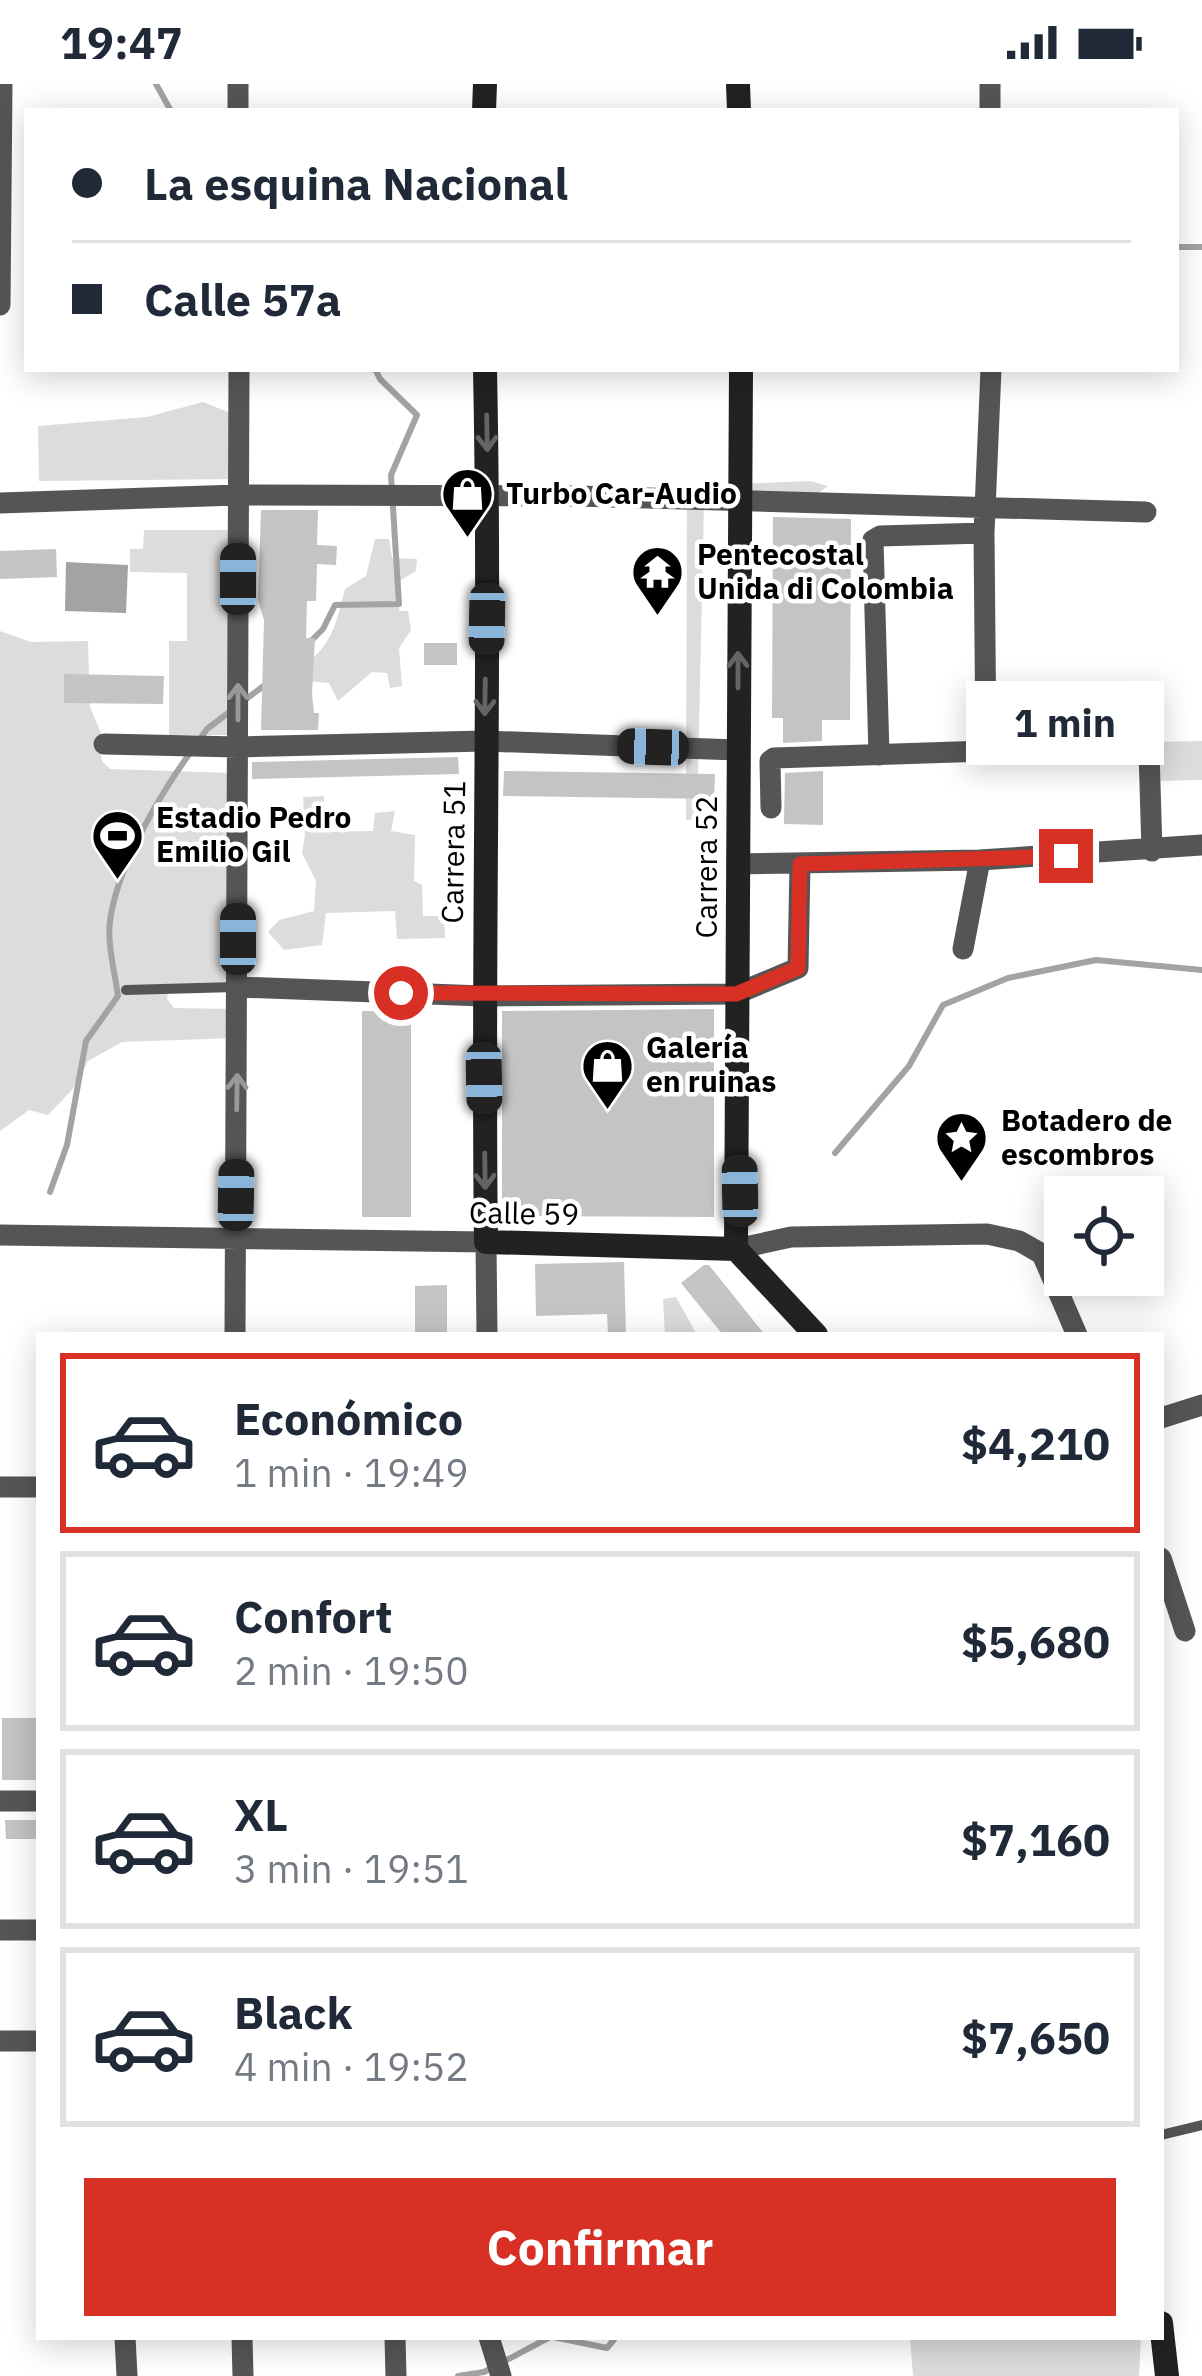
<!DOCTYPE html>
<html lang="es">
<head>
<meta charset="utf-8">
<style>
  :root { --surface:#fff; --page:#f6f6f7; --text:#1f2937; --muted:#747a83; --line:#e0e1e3; --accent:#d93025 }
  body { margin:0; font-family:"IBM Plex Sans",sans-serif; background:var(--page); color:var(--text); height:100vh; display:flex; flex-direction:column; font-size:45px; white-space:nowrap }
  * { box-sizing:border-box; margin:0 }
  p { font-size:39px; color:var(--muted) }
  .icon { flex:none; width:66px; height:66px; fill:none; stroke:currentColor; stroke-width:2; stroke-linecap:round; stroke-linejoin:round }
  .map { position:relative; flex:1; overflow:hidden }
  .panel { position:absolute; left:36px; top:1248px; width:1128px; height:1008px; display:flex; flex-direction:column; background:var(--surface); border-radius:0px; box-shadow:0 6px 30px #0003 }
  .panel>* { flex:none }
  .top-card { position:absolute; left:24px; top:24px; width:1155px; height:264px; border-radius:0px; box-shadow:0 6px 30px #0003; display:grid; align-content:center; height:264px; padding:0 48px; background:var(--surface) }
  .fabs { position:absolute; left:1044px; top:1092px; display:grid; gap:24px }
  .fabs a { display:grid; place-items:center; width:120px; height:120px; border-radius:0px; background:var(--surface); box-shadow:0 6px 30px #0003; font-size:60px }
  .end { position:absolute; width:54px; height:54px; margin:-27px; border:15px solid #d93025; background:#fff; box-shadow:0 0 0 6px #fff }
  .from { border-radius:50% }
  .bubble { position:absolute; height:84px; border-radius:0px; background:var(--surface); box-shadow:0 6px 30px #0003; font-size:39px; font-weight:800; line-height:84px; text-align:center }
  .car { position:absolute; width:36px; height:72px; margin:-36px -18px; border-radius:15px; box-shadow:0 0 9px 3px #0007; background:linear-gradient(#222 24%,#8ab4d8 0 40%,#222 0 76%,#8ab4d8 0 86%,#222 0) }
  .top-card b { display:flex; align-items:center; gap:42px; height:114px; font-size:45px }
  .top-card b+b { border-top:3px solid var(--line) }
  .top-card i { width:30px; height:30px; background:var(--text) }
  ul { padding:21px 0 0; list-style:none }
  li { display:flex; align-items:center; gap:36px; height:180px; margin:0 24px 18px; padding:0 24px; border:6px solid var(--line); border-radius:0px }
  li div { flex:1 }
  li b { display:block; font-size:45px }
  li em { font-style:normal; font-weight:800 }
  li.active { border-color:var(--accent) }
  li>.icon { width:108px; height:108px; stroke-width:1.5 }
  .button { display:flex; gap:24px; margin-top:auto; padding:24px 48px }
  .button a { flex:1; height:138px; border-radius:0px; background:var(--accent); color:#fff; font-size:48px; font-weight:800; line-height:138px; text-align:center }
  .status { display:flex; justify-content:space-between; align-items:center; height:84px; padding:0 60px; background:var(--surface); direction:ltr }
  .status svg { height:33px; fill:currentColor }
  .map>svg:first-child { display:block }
</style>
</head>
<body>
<div class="status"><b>19:47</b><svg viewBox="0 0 49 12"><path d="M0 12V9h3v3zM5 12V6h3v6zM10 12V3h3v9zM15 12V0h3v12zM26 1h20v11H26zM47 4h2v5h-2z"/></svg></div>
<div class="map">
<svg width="1202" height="2292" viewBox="0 0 1202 2292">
  <rect width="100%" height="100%" fill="#fff"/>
  <path fill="#dcdcdc" d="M203,318L233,330L235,395L39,397L38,342L147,333Z
    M811,397L828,402L816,411L704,421L697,735L686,736L687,402Z
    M144,446H228V651H169V557H187V489L130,488V465H143Z
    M375,455H389L392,474L417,475L416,487L401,496L399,527H408L411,546L399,564L402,602L390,604L387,589L372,588L338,617L329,599L305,597L306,578C332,564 338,532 345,505L366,492Z
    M0,547L31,558L88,557L90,623L105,659L100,665L102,677L110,685L231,689L236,906L168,909L167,915L174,924L235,925V954L122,958L88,977L72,1006L48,1031L29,1026L0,1047Z
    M1202,657V696L1152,697L1151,658Z
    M324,712V748L373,747L375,729L395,727L391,747L415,751L414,797L422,801L423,832H444L445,854L397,855L395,827L326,829L322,861L284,866L268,848L279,836L314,827L316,797L302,769L305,750L303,713Z
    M676,1213L697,1251H665L663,1215Z
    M910,2253H1141L1139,2292H913Z"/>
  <path fill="#a3a3a3" d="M66,478L128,481L126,529L65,527Z"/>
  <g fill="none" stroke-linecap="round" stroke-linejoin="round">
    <path stroke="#a3a3a3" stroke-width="6" d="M156,0L171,27
      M1176,163H1202
      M309,559L323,545L335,521L399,520L391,391L417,331L380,295L375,285
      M242,618L265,601
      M198,658L207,645L232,626
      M835,1069L909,982L943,921L1008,894L1096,876L1202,886
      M50,1108L67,1061L86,957L118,912C115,889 107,860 110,837C117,783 159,712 190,669
      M553,2253L607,2264L616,2253
      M458,2292L484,2288L550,2253"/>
  </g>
  <path fill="#c4c4c4" d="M261,426H318L317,461L337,462L336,481L317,480L316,517H307L306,554H315L312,610L314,629H319L318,646H261L264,536L258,516Z
    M773,433L851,435L850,636H822V657L783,659V634H772Z
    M56,465L57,493L0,495V467Z
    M424,559H457V581H424Z
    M64,590L164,592L163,620L64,619Z
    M458,673L459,690L252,695V678Z
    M504,687L715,690L714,715L503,712Z
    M823,687V741L784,740L785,689Z
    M714,925V1133L502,1132V927Z
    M362,927H411V1133H362Z
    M624,1178L626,1251H608L607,1230L536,1232L535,1180Z
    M704,1181H709L765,1251H723L681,1199Z
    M447,1201V1251H415V1202Z
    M2,1634H39V1696H2Z
    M5,1736H39V1755H6Z"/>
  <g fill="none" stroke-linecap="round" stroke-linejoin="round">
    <path stroke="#555" stroke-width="10" d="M126,906L235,903
      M1161,2051L1202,2041"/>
    <path stroke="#555" stroke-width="21" d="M238,0V27
      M990,0V27
      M0,221L2,0
      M0,419L237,411L576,412L1146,428
      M104,660L238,663L485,657L737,666
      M986,667L984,449L991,285
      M879,671L873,456L880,452L984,449
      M771,724L770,677L774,674L986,667H1149L1152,767
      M737,780L980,776L1202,761
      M963,865L980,776
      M238,903L483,912L736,910L798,884L800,780
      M0,1151L486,1158L487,1251
      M736,1165L791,1153L987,1150L1019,1157L1042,1170L1077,1251
      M235,1251L239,285
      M1161,1334L1202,1321
      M0,1403H39
      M1161,1474L1185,1547
      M0,1717H39
      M0,1846H39
      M0,1957H39
      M125,2253L127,2292
      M242,2253L243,2292
      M395,2253L396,2292
      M489,2253L501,2292"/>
    <path stroke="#222" stroke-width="24" d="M738,0L739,27
      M484,27L485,0
      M485,285C491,576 482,867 486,1158L736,1165
      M741,285L736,1165L816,1251
      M1161,2239L1167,2292"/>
  </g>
  <defs><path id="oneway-shaft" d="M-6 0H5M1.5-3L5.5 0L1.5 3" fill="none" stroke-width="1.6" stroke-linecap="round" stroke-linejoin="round" transform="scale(3)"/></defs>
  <g stroke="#646464">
    <use href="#oneway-shaft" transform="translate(487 349) rotate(89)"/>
    <use href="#oneway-shaft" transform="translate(738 586) rotate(-90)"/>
    <use href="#oneway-shaft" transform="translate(485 613) rotate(91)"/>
    <use href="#oneway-shaft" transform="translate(485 1087) rotate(89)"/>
  </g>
  <g stroke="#999">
    <use href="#oneway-shaft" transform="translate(238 618) rotate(-90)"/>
    <use href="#oneway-shaft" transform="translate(237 1008) rotate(-89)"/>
  </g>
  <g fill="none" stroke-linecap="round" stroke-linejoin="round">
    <path stroke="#d93025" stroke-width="15" d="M401,909L736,910L798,884L800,780L1066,772"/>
  </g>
  <defs>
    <symbol id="shop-pin" viewBox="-11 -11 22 30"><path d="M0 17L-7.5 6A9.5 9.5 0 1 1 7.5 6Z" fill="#000" stroke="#fff"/><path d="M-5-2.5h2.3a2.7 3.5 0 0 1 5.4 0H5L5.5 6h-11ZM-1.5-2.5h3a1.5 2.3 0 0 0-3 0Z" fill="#fff"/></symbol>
    <symbol id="temple-pin" viewBox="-11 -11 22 30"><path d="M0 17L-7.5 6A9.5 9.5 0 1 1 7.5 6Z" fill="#000" stroke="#fff"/><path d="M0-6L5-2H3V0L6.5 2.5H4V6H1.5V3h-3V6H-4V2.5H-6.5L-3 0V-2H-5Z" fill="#fff"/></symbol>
    <symbol id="stadium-pin" viewBox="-11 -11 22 30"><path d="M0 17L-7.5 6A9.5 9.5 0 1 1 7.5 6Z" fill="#000" stroke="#fff"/><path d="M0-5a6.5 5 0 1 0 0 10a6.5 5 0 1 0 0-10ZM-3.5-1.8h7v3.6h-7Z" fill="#fff"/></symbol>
    <symbol id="sight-pin" viewBox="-11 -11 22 30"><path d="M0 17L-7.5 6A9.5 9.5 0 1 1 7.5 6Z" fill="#000" stroke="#fff"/><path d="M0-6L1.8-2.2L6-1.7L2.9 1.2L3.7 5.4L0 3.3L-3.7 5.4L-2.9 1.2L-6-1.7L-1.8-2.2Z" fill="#fff"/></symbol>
  </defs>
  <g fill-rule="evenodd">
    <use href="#shop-pin" x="438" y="380" width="59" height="81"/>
    <use href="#temple-pin" x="628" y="458" width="59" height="81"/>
    <use href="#stadium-pin" x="88" y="722" width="59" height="81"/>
    <use href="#shop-pin" x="578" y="952" width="59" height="81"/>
    <use href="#sight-pin" x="932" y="1024" width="59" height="81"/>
  </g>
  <g text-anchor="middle" stroke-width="9" stroke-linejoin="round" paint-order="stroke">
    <g font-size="30" font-weight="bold" fill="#000" stroke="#fff" text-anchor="start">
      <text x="506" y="420">Turbo Car-Audio</text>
      <text x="697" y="481">Pentecostal<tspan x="697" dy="34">Unida di Colombia</tspan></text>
      <text x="156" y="744">Estadio Pedro<tspan x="156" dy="34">Emilio Gil</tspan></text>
      <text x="646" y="974">Galería<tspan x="646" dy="34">en ruinas</tspan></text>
      <text x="1001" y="1047">Botadero de<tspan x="1001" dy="34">escombros</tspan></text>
    </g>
    <g font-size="30" fill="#000" stroke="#fff">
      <text transform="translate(454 768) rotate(-89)" y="10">Carrera 51</text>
      <text transform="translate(707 783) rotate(-90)" y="10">Carrera 52</text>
      <text transform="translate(524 1130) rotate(1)" y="10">Calle 59</text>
    </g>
  </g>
</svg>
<div class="fabs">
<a><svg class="icon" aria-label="locate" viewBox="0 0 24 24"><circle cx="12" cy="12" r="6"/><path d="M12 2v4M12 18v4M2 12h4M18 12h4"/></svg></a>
</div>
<i class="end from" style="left:401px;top:909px"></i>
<i class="end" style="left:1066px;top:772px"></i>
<div class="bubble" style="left:966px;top:597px;width:198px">1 min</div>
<i class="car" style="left:238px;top:495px;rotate:0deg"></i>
<i class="car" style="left:487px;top:535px;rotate:181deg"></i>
<i class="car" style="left:653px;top:663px;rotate:272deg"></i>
<i class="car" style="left:238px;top:855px;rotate:0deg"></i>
<i class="car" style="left:484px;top:994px;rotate:179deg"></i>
<i class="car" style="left:740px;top:1107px;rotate:359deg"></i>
<i class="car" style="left:236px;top:1111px;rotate:1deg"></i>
<div class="top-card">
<b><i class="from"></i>La esquina Nacional</b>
<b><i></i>Calle 57a</b>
</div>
<section class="panel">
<ul>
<li class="active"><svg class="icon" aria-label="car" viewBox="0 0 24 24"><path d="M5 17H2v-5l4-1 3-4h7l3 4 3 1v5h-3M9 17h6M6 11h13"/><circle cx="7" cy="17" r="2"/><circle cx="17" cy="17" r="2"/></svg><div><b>Económico</b><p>1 min · 19:49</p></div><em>$4,210</em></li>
<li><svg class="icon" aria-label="car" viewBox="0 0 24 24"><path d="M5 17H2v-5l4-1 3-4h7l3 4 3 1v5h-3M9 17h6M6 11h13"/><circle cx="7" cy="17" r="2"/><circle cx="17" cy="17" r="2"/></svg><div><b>Confort</b><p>2 min · 19:50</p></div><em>$5,680</em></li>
<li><svg class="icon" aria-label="car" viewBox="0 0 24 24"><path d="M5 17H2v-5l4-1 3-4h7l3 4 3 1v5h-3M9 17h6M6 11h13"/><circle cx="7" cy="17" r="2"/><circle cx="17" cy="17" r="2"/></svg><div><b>XL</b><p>3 min · 19:51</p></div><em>$7,160</em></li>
<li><svg class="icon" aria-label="car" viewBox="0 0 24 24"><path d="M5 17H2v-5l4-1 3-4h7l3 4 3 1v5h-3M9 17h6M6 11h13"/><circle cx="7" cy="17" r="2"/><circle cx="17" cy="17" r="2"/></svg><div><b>Black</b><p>4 min · 19:52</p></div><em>$7,650</em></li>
</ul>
<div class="button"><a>Confirmar</a></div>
</section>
</div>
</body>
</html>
